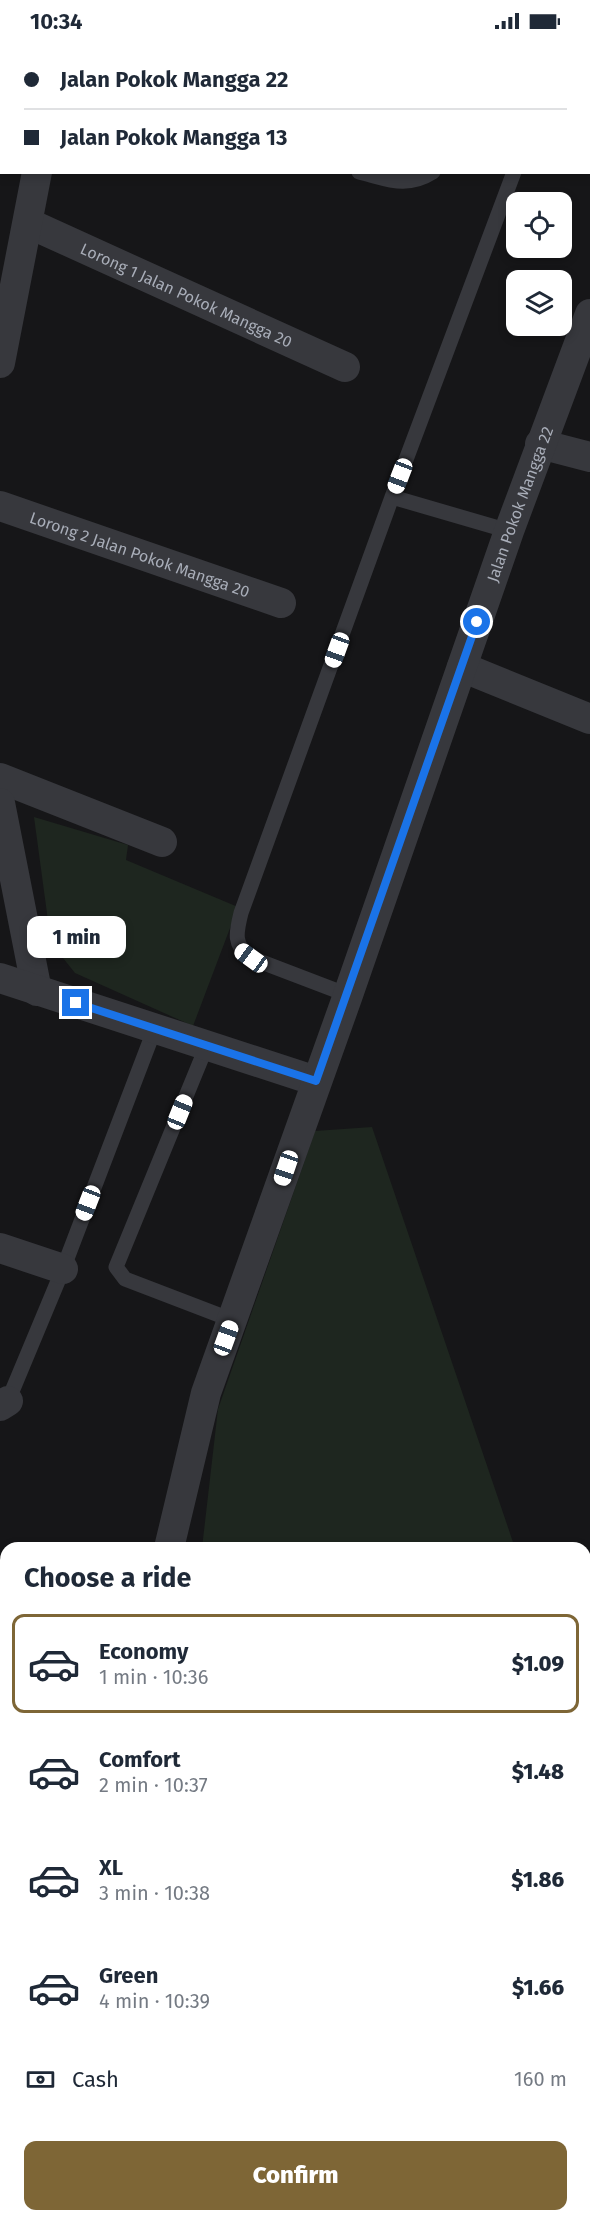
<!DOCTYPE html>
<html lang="en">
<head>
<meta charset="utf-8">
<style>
  :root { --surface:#fff; --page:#f6f6f7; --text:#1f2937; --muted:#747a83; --line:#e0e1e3; --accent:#7e6636 }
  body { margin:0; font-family:"Fira Sans",sans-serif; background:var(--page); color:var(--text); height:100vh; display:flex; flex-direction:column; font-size:22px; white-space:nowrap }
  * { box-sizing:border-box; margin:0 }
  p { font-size:20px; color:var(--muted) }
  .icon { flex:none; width:33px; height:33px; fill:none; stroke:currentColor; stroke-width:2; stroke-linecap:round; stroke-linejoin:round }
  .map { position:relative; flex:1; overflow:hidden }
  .details { position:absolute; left:0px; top:1500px; width:591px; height:680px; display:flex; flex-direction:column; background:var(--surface); border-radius:18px 18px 0 0; box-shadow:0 3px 9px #0003 }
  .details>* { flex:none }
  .top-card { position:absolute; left:0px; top:0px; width:591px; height:132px; box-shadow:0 3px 9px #0003; display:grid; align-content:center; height:132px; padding:0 24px; background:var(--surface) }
  .controls { position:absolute; left:506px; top:150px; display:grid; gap:12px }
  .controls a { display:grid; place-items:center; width:66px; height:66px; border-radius:12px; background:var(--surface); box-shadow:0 3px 9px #0003; font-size:30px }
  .end { position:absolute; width:27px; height:27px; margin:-14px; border:8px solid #1a73e8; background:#fff; box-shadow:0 0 0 3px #fff }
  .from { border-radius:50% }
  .bubble { position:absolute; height:42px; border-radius:12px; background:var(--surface); box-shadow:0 3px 9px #0003; font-size:20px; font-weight:800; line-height:42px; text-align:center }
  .car { position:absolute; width:18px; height:36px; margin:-18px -9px; border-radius:8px; box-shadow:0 0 4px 2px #0007; background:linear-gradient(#fff 24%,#345 0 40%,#fff 0 76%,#345 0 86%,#fff 0) }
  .top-card b { display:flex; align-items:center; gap:21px; height:57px; font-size:22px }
  .top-card b+b { border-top:2px solid var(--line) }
  .top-card i { width:15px; height:15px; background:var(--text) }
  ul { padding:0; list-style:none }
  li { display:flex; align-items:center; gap:18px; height:99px; margin:0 12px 9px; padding:0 12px; border:3px solid transparent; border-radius:12px }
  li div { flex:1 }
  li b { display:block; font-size:22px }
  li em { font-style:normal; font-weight:800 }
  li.on { border-color:var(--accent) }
  li>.icon { width:54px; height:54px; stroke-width:1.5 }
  h2 { padding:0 24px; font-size:27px; line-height:72px }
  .pay { display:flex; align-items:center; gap:15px; height:66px; padding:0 24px; font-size:22px }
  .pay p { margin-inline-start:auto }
  .cta { display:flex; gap:12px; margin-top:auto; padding:12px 24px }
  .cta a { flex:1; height:69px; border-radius:12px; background:var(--accent); color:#fff; font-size:24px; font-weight:800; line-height:69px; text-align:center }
  .status { display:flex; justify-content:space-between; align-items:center; height:42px; padding:0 30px; background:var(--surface); direction:ltr }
  .status svg { height:16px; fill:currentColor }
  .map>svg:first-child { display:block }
</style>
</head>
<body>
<div class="status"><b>10:34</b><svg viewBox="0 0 49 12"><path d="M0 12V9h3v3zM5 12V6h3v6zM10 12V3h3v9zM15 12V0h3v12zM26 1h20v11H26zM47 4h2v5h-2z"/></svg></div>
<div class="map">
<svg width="590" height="2179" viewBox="0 0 590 2179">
  <rect width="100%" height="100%" fill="#161618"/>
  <path fill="#1e261f" d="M34,775L128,803L126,818L238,865L193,984L75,931L51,901Z
    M372,1085L515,1506H202L218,1367L315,1089Z"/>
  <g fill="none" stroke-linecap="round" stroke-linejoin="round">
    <path stroke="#37383d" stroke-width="15" d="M359,130C388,137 406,147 433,130
      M392,455L509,489
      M348,953L251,916C233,903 236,891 241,871L392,455L514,130
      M207,1003L116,1225L125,1237L232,1278
      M8,1359L63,1227L155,986
      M0,2151H6
      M219,2174L269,2179
      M514,2179L515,2174"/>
    <g stroke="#37383d" stroke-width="30">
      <path d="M256,0L263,2"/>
      <path d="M59,2V0"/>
      <path id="s1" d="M28,181L345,325"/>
      <path d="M0,321L37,130"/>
      <path d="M540,402L590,415"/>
      <path id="s2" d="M0,464L281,561"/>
      <path d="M462,625L590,677"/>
      <path d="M0,736L162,800"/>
      <path d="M0,761L37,949"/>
      <path d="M0,936L316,1039"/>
      <path d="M0,1206L63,1227"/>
      <path d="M0,1364L8,1359"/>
      <path id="s3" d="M169,1506L206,1351L348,953L509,489L590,272"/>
      <path d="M585,1787H590"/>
      <path d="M585,2061L590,2062"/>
    </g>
  </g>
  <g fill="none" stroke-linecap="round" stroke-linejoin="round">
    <path stroke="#1a73e8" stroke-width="8" d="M76,961L316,1039L477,580"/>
  </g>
  <g text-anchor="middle" stroke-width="5" stroke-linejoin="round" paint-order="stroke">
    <g font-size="16" fill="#a8adb8" stroke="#111113">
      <text dy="6" stroke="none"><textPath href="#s1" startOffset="174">Lorong 1 Jalan Pokok Mangga 20</textPath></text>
      <text dy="6" stroke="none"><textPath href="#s3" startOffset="1102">Jalan Pokok Mangga 22</textPath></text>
      <text dy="6" stroke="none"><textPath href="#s2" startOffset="148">Lorong 2 Jalan Pokok Mangga 20</textPath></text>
    </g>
  </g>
</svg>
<div class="controls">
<a><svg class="icon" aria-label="locate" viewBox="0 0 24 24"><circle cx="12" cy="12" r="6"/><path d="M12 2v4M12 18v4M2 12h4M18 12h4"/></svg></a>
<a><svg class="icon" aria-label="layers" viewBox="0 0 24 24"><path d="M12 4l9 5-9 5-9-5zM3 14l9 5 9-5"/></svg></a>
</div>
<i class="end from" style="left:477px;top:580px"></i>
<i class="end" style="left:76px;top:961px"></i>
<div class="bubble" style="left:27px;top:874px;width:99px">1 min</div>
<i class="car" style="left:400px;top:434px;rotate:201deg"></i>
<i class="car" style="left:337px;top:608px;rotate:200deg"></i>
<i class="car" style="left:251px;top:916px;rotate:306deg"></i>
<i class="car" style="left:180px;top:1070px;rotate:22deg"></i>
<i class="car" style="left:286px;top:1126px;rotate:199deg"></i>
<i class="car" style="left:88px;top:1161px;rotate:201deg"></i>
<i class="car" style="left:226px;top:1296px;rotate:20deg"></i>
<div class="top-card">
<b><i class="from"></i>Jalan Pokok Mangga 22</b>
<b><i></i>Jalan Pokok Mangga 13</b>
</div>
<section class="details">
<h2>Choose a ride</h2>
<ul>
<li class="on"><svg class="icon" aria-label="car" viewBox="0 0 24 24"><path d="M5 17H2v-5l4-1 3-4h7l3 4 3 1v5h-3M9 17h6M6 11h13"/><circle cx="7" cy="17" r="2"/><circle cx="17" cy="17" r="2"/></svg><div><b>Economy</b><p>1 min · 10:36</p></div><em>$1.09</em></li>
<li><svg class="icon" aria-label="car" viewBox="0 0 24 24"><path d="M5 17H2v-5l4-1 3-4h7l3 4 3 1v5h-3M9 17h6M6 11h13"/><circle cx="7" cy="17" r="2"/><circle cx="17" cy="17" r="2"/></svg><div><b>Comfort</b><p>2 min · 10:37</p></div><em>$1.48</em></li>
<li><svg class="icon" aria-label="car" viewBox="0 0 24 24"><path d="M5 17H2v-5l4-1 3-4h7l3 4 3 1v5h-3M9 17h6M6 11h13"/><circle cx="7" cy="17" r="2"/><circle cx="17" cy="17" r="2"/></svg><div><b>XL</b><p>3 min · 10:38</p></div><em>$1.86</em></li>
<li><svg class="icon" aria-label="car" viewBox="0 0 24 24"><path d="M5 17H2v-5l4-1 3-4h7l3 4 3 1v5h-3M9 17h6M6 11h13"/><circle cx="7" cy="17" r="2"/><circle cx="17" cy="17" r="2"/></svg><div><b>Green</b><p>4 min · 10:39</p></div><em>$1.66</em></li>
</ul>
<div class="pay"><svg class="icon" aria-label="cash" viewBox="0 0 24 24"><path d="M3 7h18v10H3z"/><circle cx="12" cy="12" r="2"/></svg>Cash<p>160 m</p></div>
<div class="cta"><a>Confirm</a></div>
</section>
</div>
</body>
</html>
